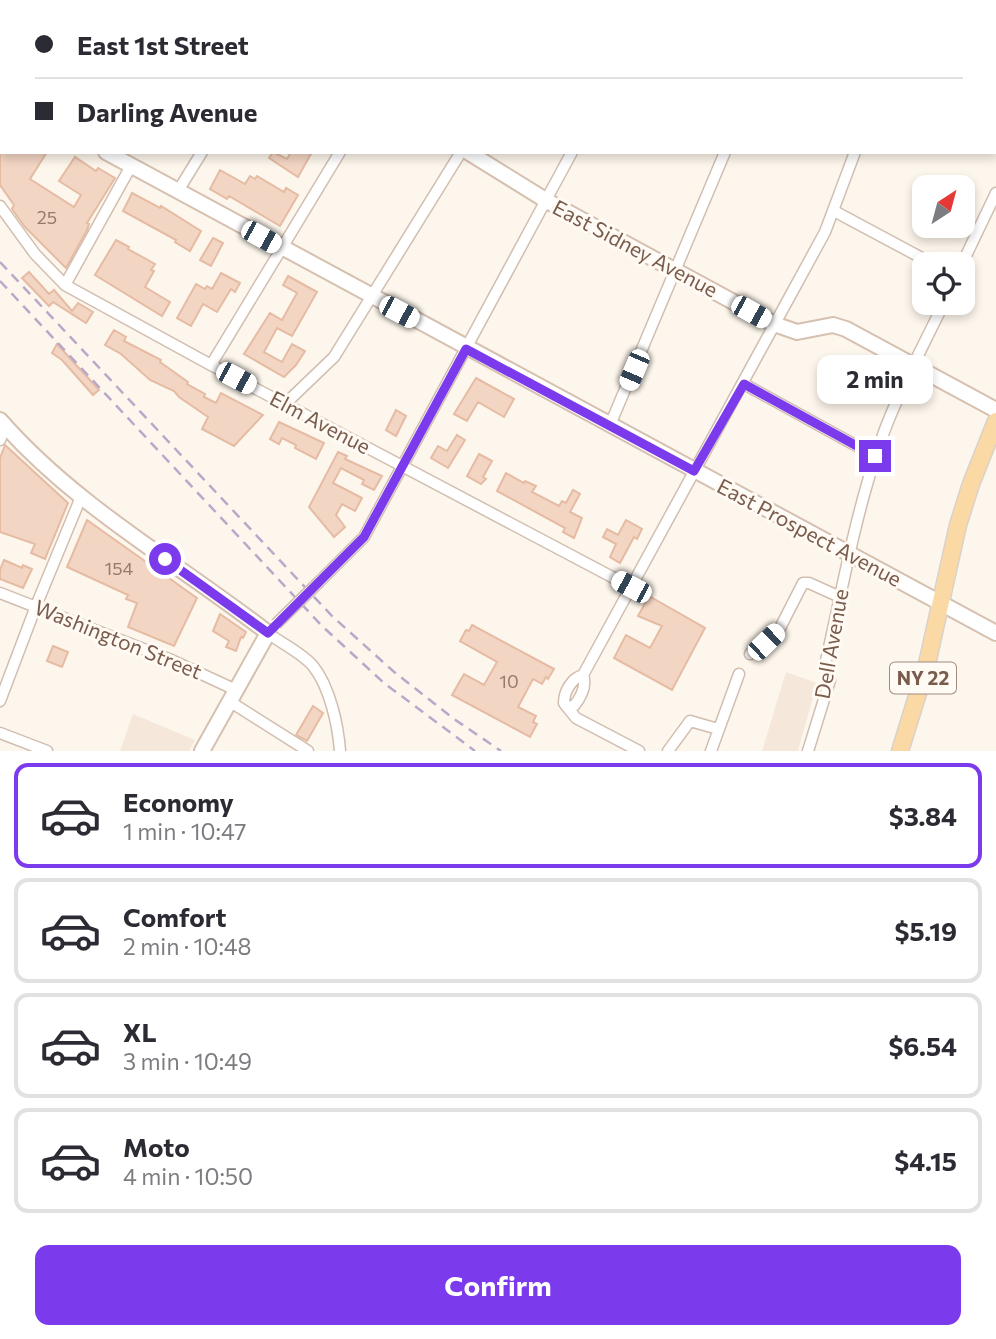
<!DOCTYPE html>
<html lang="en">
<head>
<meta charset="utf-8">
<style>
  :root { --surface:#fff; --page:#f7f7f7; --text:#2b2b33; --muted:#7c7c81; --line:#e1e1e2; --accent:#7c3aed }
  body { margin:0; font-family:Commissioner,sans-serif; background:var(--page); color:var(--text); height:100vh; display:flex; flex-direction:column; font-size:26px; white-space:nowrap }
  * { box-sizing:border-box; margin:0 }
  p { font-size:23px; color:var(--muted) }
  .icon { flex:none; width:38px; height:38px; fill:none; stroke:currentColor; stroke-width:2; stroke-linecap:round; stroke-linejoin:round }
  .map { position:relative; height:751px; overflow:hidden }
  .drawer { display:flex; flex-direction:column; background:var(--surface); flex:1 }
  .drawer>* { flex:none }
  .guide { position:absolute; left:0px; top:0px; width:998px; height:154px; box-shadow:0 4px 10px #0003; display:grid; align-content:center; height:154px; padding:0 35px; background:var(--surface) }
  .needle { width:46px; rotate:36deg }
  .buttons { position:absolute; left:912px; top:175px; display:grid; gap:14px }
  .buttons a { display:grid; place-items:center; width:63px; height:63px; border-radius:14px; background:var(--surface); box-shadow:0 4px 10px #0003; font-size:35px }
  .end { position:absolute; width:32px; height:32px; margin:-16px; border:9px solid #7c3aed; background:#fff; box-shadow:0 0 0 4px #fff }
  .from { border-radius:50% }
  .bubble { position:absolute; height:49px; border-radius:14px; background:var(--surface); box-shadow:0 4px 10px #0003; font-size:23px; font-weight:700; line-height:49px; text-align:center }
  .car { position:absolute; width:21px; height:42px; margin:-21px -10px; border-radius:9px; box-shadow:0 0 5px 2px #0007; background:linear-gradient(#fff 24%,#345 0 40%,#fff 0 76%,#345 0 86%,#fff 0) }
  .guide b { display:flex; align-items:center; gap:24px; height:66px; font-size:26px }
  .guide b+b { border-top:2px solid var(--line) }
  .guide i { width:18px; height:18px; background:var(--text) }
  ul { padding:12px 0 0; list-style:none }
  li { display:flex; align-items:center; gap:21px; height:105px; margin:0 14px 10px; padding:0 21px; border:4px solid var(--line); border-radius:14px }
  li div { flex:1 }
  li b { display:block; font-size:26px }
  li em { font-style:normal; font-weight:700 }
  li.selected { border-color:var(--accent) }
  li>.icon { width:63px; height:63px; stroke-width:1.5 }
  .cta { display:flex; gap:14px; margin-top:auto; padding:14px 35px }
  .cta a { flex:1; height:80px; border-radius:14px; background:var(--accent); color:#fff; font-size:28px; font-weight:700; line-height:80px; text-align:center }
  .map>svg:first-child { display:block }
</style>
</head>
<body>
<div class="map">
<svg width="996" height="751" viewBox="0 0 996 751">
  <rect width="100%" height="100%" fill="#fdf6ec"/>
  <path fill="#f5e8da" d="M786,672L817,683L798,751H762Z
    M133,714L195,740L189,751H120Z"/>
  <path fill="#f3d5c3" stroke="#e6bba3" stroke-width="2" d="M0,152H47L30,179L74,207L81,195L59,181L75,157L96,171L98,168L115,178L87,223L89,224L87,230L66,268L25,227L12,209L14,205L0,185Z
    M273,152L287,159L291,152H312L298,177L269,158Z
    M220,170L245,184L250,176L255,179L257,176L284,192L286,188L298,195L280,226L229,196L227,199L210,189Z
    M132,193L160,208L161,206L201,231L190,251L175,242L176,240L123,211Z
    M213,238L223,243L211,266L200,260Z
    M116,240L129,247L128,249L155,264L151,270L154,271L145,287L170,302L162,316L95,275Z
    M29,272L49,294L54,290L72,311L78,303L93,312L86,323L53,302L49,306L22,278Z
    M221,273L240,283L235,292L231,289L217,312L203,304L191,326L177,318L196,284L205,289L207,286L212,289Z
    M288,276L317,292L292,336L277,328L264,352L282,362L292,344L305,351L296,365L284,377L244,354L270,313L282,320L297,293L283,285Z
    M114,330L126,337L124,341L161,360L160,362L188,382L187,384L205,394L204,397L216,403L221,393L263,415L234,446L202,429L208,417L179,397L174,391L150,380L121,354L105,345Z
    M57,344L99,390L93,395L62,360L52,353Z
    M476,378L514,399L504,417L478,402L467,421L454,414Z
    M396,410L406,416L396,436L386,430Z
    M279,422L324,443L316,459L295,448L296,445L282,438L279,444L270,439Z
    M457,435L465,440L448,468L431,458L438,446L447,451Z
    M5,445L68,503L45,559L31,553L35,544L0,532V458Z
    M338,452L347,456L345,459L382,476L374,490L362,484L364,480L341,468L333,483L362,498L355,511L342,504L336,515L345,527L334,537L309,507Z
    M479,454L492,461L483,477L486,479L481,484L467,476Z
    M506,473L524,483L525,481L536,486L532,492L559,506L562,501L566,503L573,490L580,494L570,512L582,518L574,538L563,532L565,528L497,491Z
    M87,520L197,598L174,646L128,627L137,603L126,599L128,595L67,567Z
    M626,520L642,529L637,539L634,537L620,563L610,557L616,544L603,537L607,529L618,535Z
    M4,560L22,568L23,565L32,569L23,588L0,579V570Z
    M649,596L705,628L672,690L614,658L626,635L650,648L662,626L638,616Z
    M220,614L246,632L243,638L241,637L236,651L226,647L229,641L213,631Z
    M472,625L554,669L548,679L546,677L542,684L533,679L518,707L536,716L533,722L537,724L530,737L452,695L464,674L484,685L497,662L460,641L466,630L469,631Z
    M53,646L68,652L62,667L47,661Z
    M313,706L323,713L307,741L296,735Z"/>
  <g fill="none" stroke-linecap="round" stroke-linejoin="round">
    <defs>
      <path id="street" d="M961,0L964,2
        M153,2L154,0
        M293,2L294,0
        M431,2L432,0
        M537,2L538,0
        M634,2L635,0
        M788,2L789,0
        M908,2V0
        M178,191L202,152
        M0,206L35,254L65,285L211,365L631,587
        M834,211L933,264
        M962,264L996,193
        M65,285L131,166
        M211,365L340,152
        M744,384L875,456
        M285,404L334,357L461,152
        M610,425L725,152
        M0,440L6,426
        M319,582L364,537L572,152
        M0,593L169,659L236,690
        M271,630L268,633C282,644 302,653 313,666C330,687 338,725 340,751
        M750,654L780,628L803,583H809L840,597
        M583,675C587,686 581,697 574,706L567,707L564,703C564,691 572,678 583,675L825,232L855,152
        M0,701L36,606L81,497
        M229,701L308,751
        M567,707L576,718L639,751
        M0,733L47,751
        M668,751L690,721L718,729
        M711,751L739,674
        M808,751L830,680L825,665C841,596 853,526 875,458C891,406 920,352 944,303"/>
      <path id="secondary" d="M225,0L228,2
        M20,2L21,0
        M0,34L2,31
        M0,106L2,107
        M106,152L996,633
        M468,152L547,201L774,324L797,332L833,325L846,329L996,410
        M0,420C76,507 178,563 268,633L202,751"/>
      <path id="primary" d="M900,751L927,664L958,525L971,484L996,421"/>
    </defs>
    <use href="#street" stroke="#d1beb0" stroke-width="13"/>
    <use href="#secondary" stroke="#d6c0b0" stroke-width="18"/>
    <use href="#primary" stroke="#dad1cd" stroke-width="19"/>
    <use href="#street" stroke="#fff" stroke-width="10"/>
    <use href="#secondary" stroke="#fff" stroke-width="14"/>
    <use href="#primary" stroke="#fbd9a5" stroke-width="16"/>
    <path stroke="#b9a8c9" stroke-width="2.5" stroke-dasharray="10 7" stroke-linecap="butt" d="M0,262L332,616L393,671L454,719L501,751
      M0,281L322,626L384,683L475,751"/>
    <defs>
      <path id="street-bridge" d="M276,624L319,582"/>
    </defs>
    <use href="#street-bridge" stroke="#d1beb0" stroke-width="13" stroke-linecap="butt"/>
    <use href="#street-bridge" stroke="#fff" stroke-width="10"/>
  </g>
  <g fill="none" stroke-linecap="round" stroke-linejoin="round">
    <path stroke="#7c3aed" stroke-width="9" d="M165,559L268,633L364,537L466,349L694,471L744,384L875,456"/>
  </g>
  <g text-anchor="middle" stroke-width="6" stroke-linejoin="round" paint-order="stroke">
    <g font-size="18" fill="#987a6a">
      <text x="47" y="224">25</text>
      <text x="119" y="575">154</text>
      <text x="509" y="688">10</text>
    </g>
    <rect fill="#fffaf3" stroke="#a28b7f" stroke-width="2" x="890" y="662.5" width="66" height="31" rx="5"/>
    <g font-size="19" font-weight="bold" fill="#7a5c4d">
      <text x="923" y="685">NY 22</text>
    </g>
    <g font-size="21" fill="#7a5c4d" stroke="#fffaf3">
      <text transform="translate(635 249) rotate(28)" y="7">East Sidney Avenue</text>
      <text transform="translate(320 423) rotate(28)" y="7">Elm Avenue</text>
      <text transform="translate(809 533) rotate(28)" y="7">East Prospect Avenue</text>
      <text transform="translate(118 640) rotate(22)" y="7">Washington Street</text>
      <text transform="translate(832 644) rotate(-80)" y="7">Dell Avenue</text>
    </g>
  </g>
</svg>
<div class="buttons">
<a><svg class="needle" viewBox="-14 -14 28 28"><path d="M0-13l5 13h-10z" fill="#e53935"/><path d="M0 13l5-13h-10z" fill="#7c7c81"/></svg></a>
<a><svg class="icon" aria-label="locate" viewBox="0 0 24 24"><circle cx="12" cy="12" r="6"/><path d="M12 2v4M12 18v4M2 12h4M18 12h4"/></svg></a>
</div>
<i class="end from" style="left:165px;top:559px"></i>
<i class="end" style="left:875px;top:456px"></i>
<div class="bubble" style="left:817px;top:355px;width:116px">2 min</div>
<i class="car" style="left:261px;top:237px;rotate:119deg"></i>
<i class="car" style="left:399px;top:312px;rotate:118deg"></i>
<i class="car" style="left:751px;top:312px;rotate:119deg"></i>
<i class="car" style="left:634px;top:370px;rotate:203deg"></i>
<i class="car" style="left:236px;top:378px;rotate:118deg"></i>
<i class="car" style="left:631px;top:587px;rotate:298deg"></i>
<i class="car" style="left:766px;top:642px;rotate:46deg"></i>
<div class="guide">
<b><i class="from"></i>East 1st Street</b>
<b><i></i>Darling Avenue</b>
</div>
</div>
<section class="drawer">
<ul>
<li class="selected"><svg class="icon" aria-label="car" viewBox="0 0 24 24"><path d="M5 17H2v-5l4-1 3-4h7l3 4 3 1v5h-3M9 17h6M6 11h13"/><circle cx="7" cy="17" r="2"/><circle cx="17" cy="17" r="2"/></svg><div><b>Economy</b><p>1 min · 10:47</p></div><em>$3.84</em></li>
<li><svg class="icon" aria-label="car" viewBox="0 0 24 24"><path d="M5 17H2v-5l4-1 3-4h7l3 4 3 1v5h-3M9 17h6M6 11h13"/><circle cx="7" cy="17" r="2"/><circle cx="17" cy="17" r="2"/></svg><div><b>Comfort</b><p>2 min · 10:48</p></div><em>$5.19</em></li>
<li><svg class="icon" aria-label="car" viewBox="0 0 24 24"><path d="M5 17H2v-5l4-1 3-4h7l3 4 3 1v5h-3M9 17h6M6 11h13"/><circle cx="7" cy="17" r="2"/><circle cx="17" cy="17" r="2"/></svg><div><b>XL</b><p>3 min · 10:49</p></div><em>$6.54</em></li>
<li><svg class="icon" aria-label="car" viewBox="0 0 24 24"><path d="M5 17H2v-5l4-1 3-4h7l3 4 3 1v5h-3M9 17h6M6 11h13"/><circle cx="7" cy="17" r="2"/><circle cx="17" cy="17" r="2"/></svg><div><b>Moto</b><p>4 min · 10:50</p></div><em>$4.15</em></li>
</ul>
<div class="cta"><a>Confirm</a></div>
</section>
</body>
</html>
